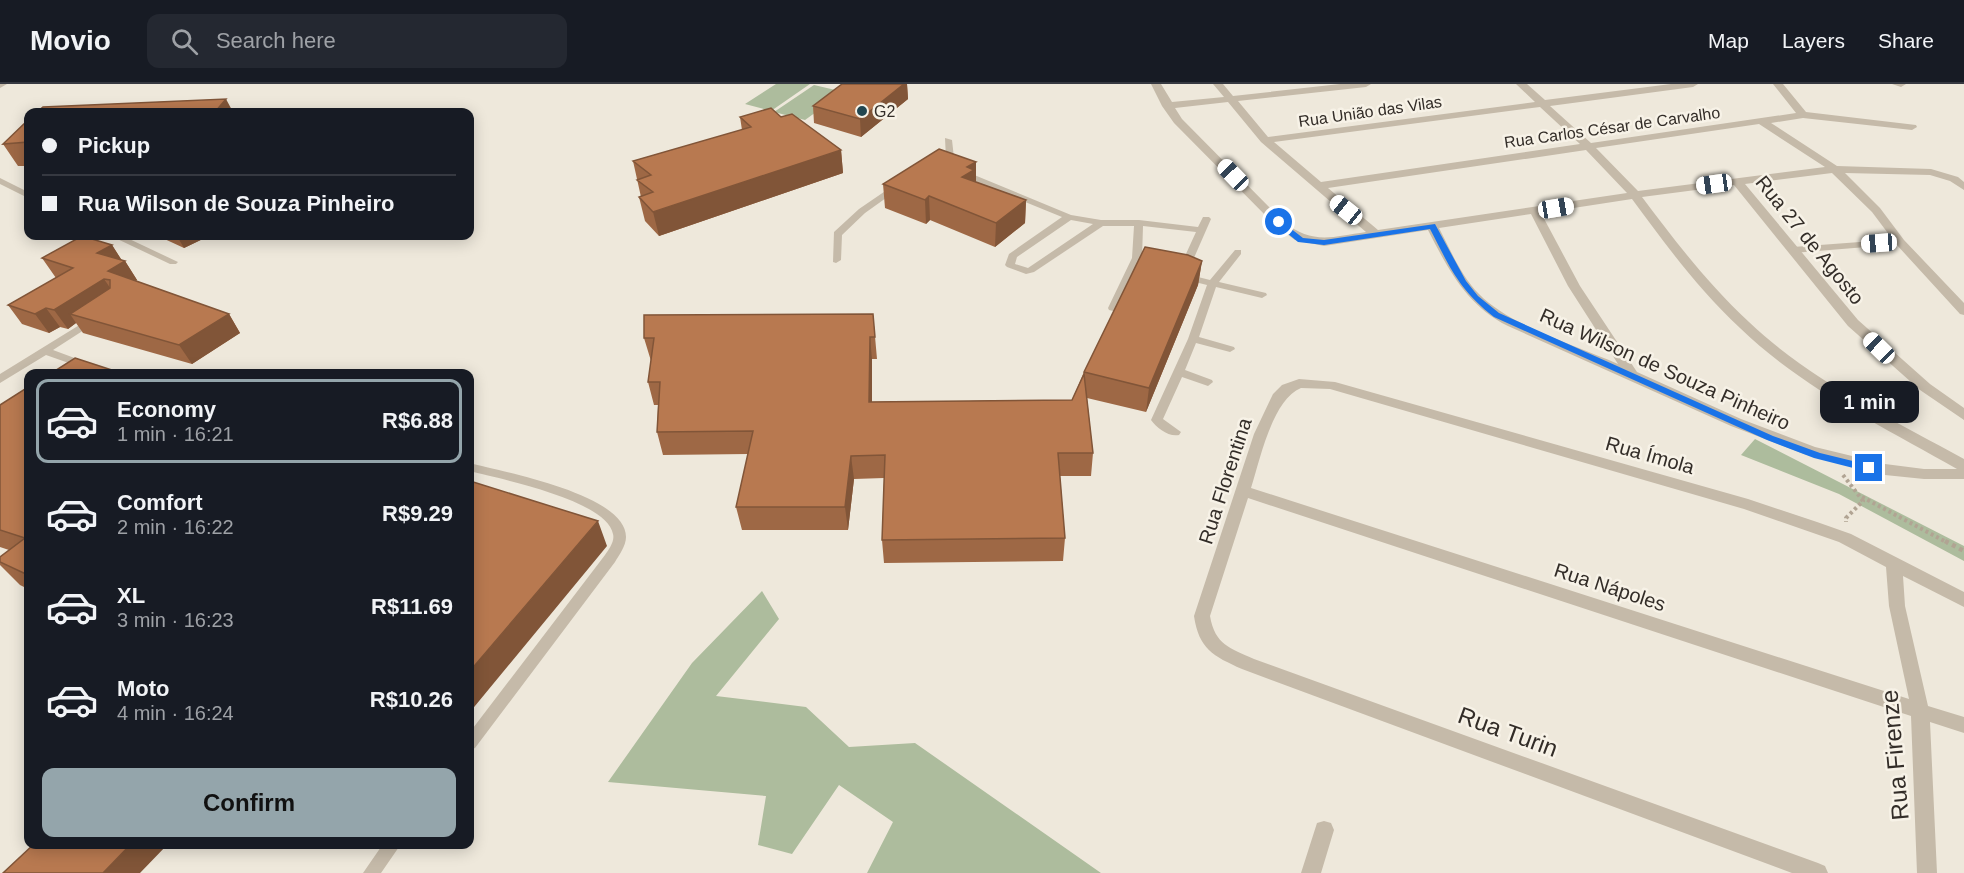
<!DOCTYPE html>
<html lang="en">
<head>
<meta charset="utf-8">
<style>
  :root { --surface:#171b24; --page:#242831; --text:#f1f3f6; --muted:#9ea1a6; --line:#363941; --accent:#94a5ab }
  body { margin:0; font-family:Arial,sans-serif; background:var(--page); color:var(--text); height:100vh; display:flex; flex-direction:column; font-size:22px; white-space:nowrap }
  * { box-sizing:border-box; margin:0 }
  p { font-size:20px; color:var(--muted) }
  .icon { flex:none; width:33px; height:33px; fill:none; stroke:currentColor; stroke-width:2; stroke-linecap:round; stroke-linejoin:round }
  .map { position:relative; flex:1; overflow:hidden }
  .side { position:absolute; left:24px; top:285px; width:450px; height:480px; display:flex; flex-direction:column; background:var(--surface); border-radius:12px; box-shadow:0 3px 15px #0003 }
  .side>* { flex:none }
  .top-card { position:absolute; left:24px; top:24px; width:450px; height:132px; border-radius:12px; box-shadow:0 3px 15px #0003; display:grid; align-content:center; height:132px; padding:0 18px; background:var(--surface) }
  .end { position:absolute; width:27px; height:27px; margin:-14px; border:8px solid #1a73e8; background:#fff; box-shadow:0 0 0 3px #fff }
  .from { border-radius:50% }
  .bubble { position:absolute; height:42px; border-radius:12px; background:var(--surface); box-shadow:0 3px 15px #0003; font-size:20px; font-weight:700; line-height:42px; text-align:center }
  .car { position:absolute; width:18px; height:36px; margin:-18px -9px; border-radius:8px; box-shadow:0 0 4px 2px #0007; background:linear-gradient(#fff 24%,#345 0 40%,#fff 0 76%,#345 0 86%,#fff 0) }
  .top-card b { display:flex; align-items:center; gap:21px; height:57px; font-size:22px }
  .top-card b+b { border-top:2px solid var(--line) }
  .top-card i { width:15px; height:15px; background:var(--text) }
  ul { padding:10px 0 0; list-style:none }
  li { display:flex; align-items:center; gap:18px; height:84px; margin:0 12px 9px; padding:0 6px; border:3px solid transparent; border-radius:12px }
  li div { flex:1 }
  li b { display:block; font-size:22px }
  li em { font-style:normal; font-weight:700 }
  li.current { border-color:var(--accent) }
  li>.icon { width:54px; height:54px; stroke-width:1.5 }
  .button { display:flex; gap:12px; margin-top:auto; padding:12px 18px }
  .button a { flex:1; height:69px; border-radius:12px; background:var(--accent); color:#111; font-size:24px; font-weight:700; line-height:69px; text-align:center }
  header { display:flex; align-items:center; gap:36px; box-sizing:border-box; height:84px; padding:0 30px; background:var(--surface); border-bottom:2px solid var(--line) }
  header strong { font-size:28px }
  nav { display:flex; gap:33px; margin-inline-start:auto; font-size:21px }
  .search { width:420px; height:54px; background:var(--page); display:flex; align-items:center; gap:15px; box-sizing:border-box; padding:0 21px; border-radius:12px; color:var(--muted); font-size:22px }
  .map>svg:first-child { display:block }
</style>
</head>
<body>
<header>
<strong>Movio</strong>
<div class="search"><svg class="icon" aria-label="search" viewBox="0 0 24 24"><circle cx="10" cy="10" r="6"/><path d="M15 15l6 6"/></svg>Search here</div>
<nav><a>Map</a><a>Layers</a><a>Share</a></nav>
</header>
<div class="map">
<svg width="1964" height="789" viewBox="0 0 1964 789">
  <rect width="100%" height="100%" fill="#eee8db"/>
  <path fill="#adbc9d" d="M776,0H810L771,27L745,20Z
    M814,1L844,8L805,36L774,28Z
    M1755,355L1964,462V477L1839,410L1741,371Z
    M762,507L779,535L716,612L806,623L849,663L915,659L1101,789H867L893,738L839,701L792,770L758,761L766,712L608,698L692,579Z"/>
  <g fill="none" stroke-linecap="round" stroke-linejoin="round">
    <path stroke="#b1a493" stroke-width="4" stroke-dasharray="3 3" stroke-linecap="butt" d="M1843,391L1863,417L1846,434V438
      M1862,413L1948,459"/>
    <path stroke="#b1a493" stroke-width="4.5" stroke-dasharray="4 4" stroke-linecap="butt" d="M1945,457L1964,467"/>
    <path fill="#c5baa9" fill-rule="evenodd" d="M0,0H7L0,4Z
      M945,54L952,56L954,74L967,88L1071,131L1101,136H1139L1198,143L1203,133H1209L1211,135L1190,183L1194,192L1210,196L1235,166H1241V170L1219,198L1266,209L1267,211L1262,214L1216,203L1199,253L1234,263L1235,265L1230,268L1196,259L1185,286L1212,296L1213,298L1208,302L1182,293L1163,335L1181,348L1179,351C1168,353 1157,344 1151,336L1188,255L1207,201L1187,196L1180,183L1196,148L1143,142L1142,174L1118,224L1113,227L1109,226L1108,224L1132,174L1134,142H1103L1034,188L1026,190L1007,183L1005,181L1009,170L1062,133L961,92L946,75ZM1071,136L1093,140L1028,184L1015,180L1017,173Z
      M0,94L28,108V114L0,100Z
      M897,99L900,100V104L865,129L842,151L841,176L836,179L833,178L834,148L859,125Z
      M111,152H123L178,178L176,180H170Z
      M1900,155L1905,158L1903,160L1793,169L1788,166L1793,163Z
      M94,232L99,235L98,237L53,266L88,279L89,281L88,283H80L46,271L0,299V290Z
      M470,379C503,388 626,410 626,453C626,462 619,471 615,478L475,664L470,666V648L605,471C609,465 615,457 613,450C607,416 500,395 470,387Z
      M383,760H401L381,789H363Z"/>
    <path fill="#c5baa9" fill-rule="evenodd" d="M1151,0H1161L1172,18L1224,13L1213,0H1223L1233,12L1340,0H1371L1366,3L1238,17L1268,53L1535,18L1516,0H1527L1545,16L1671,0H1698L1693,3L1550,22L1591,59L1796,29L1773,0H1783L1806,28L1916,41L1917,43L1912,46L1803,34L1771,39L1837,82L1931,85L1958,93L1964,98V106L1950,97L1930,91L1845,89L1880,124L1904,156L1964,219V231L1960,230L1896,160L1872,128L1832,89L1745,100L1858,236L1930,300L1964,324V336L1920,306L1848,242L1734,101L1642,113C1676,158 1707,199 1749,238C1811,297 1890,334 1964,375V395H1924L1885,391L1804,370L1731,342L1508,242C1467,222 1448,185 1428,146L1324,162L1295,156L1275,141L1174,39L1162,22ZM1228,18L1261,58L1366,148C1331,153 1312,161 1283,137L1182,35L1175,24ZM1540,23L1580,60L1321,98L1274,58ZM1759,40L1825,83L1638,107L1596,64ZM1586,66L1627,109L1378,146L1328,104ZM1632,115C1666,161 1698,205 1740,244C1802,304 1882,342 1957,385H1924L1885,380L1815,363L1741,335L1637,288L1580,202L1541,129ZM1531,130L1568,202L1618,280C1577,262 1510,242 1479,210C1461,192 1451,167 1439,144Z
      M1892,0H1906L1901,3Z
      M1299,295L1335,298L1748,415L1817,438L1851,450L1964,508V523L1903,492L1905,522L1928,622L1964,633V649L1930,638L1937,789H1917L1911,632L1248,414L1210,532C1215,561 1230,564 1254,575L1818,779L1825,782L1828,789H1792L1242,585C1213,572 1199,565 1194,532L1254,350L1273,310L1282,301ZM1301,304L1330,305L1744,425L1839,458L1886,483L1889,522L1909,615L1251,404C1260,376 1272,316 1301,304Z
      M1324,737L1331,739L1334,746L1321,789H1301L1317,739Z"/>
  </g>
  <path fill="#9e6845" d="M842,0H907L908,15L861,53L814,39L813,22Z
    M740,33H781L841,66L843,89L659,152L645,137L639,113H641L633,77L742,46Z
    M28,58V82H18L3,60Z
    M976,98L1026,116L1025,139L995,163L930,136L926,140L885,124L883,100Z
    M158,152H209L184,164Z
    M112,161L122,177H125L137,196L136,197L229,230L240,249L192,280L83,249L76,239L68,245L60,243L49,249L22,240L8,221L56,194L42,174Z
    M1202,177L1198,201L1146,328L1087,314L1093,369L1091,392H1060L1065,454L1063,477L884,479L882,456L884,394L854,395L848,446H742L736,423L748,370L663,371L657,348L658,321H654L648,298L651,277L644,254L873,230L877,275H872V318L1072,316L1084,288Z
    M28,303V505L20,501L0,481V473L9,466L0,463V321Z"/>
  <path fill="#815538" d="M904,0H907L908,15L861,53L860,35Z
    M226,15L233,28H215Z
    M841,66L843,89L659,152L653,128Z
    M976,78V101L962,93L967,83Z
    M929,112L930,136L926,140L925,116Z
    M1026,116L1025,139L995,163L996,139Z
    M177,152H209L184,164Z
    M112,161L123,178L125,177L137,196L121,206L97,169Z
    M1202,177L1198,201L1146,328L1149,304Z
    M104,195L117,214L70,230L76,239L68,245L54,226Z
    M46,224L60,243L49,249L35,230Z
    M229,230L240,249L192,280L179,261Z
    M870,253L872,275V341L869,318Z
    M851,372L854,395L848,446L845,423Z
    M598,437L607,462L470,628V587Z
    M131,760H168L140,789H103Z"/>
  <path fill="#b87950" stroke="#815538" stroke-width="1.5" d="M842,0H904L860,35L813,22Z
    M226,15L215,28H37L43,23Z
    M771,24L781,33L792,30L841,66L653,128L639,113L653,108L637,96L651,91L633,77L751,43L740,33Z
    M28,36V58L3,60Z
    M939,65L976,78L967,83L974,86L962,93L1026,116L996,139L929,112L925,116L883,100Z
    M82,152L112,161L97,169L125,177L108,187L229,230L179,261L70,230L110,204V196L104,195L54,226L46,224L35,230L8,221L73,184L42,174Z
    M1145,163L1188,171L1202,177L1149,304L1084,288Z
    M873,230L875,253H870L869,318L1072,316L1084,290L1093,369H1058L1065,454L882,456L885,371L851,372L845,423H736L753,347L657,348L660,298H648L654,254H644V231Z
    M75,274L124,290H50Z
    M28,303V491L0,478V473L25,454L0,446V321Z
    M470,397L598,437L470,587Z
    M34,760H131L103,789H3Z"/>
  <path fill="#1a73e8" d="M1276,137H1281L1303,154L1324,156L1435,140L1466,197L1478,212L1499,229L1773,352L1820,369L1869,381L1874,384L1869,388L1814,374L1767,356L1494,233C1458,205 1450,183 1430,145L1324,161L1298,158L1276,140Z"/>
  <circle fill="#224650" stroke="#f7f2e7" stroke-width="2" cx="862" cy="27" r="6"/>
  <g text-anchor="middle" stroke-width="5" stroke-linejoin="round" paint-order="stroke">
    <g font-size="16" fill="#332d28" stroke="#f7f2e7" text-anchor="start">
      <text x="874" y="33">G2</text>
    </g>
    <g font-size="16" fill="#332d28" stroke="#f7f2e7">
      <text transform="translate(1370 27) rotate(-8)" y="6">Rua União das Vilas</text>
      <text transform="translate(1612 43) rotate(-8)" y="6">Rua Carlos César de Carvalho</text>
    </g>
    <g font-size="20" fill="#332d28" stroke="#f7f2e7">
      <text transform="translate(1810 156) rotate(51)" y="7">Rua 27 de Agosto</text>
      <text transform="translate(1665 285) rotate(24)" y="7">Rua Wilson de Souza Pinheiro</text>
      <text transform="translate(1650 371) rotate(16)" y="7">Rua Ímola</text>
      <text transform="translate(1225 397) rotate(-72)" y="7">Rua Florentina</text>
      <text transform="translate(1610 503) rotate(18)" y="7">Rua Nápoles</text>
    </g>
    <g font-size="24" fill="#332d28" stroke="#f7f2e7">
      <text transform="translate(1508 648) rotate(20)" y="8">Rua Turin</text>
      <text transform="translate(1895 671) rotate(-95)" y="8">Rua Firenze</text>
    </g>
  </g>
</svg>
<i class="end from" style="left:1279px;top:138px"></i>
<i class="end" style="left:1869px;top:384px"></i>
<div class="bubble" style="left:1820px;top:297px;width:99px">1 min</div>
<i class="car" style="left:1233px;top:91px;rotate:316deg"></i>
<i class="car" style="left:1714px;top:100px;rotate:262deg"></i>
<i class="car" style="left:1556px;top:124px;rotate:81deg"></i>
<i class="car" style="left:1346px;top:126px;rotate:309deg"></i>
<i class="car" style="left:1879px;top:159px;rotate:266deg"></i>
<i class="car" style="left:1879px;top:264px;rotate:314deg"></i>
<div class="top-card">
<b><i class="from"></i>Pickup</b>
<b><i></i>Rua Wilson de Souza Pinheiro</b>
</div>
<section class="side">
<ul>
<li class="current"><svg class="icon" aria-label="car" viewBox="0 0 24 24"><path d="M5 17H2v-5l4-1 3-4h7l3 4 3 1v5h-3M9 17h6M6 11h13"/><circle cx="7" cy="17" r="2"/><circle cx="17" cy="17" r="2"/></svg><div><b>Economy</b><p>1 min · 16:21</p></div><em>R$6.88</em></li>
<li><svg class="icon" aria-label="car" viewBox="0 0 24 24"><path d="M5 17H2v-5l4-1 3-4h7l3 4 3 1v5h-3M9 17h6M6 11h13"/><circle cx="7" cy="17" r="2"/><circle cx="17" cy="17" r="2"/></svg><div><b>Comfort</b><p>2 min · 16:22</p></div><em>R$9.29</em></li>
<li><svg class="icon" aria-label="car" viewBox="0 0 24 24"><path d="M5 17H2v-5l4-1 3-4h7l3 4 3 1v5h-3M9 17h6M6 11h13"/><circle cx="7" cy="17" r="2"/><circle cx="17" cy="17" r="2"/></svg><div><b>XL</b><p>3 min · 16:23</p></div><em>R$11.69</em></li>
<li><svg class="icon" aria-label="car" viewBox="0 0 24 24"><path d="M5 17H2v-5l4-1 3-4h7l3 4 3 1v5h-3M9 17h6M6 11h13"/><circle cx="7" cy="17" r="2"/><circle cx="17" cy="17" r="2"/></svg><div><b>Moto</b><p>4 min · 16:24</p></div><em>R$10.26</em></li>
</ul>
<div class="button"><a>Confirm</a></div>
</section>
</div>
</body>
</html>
